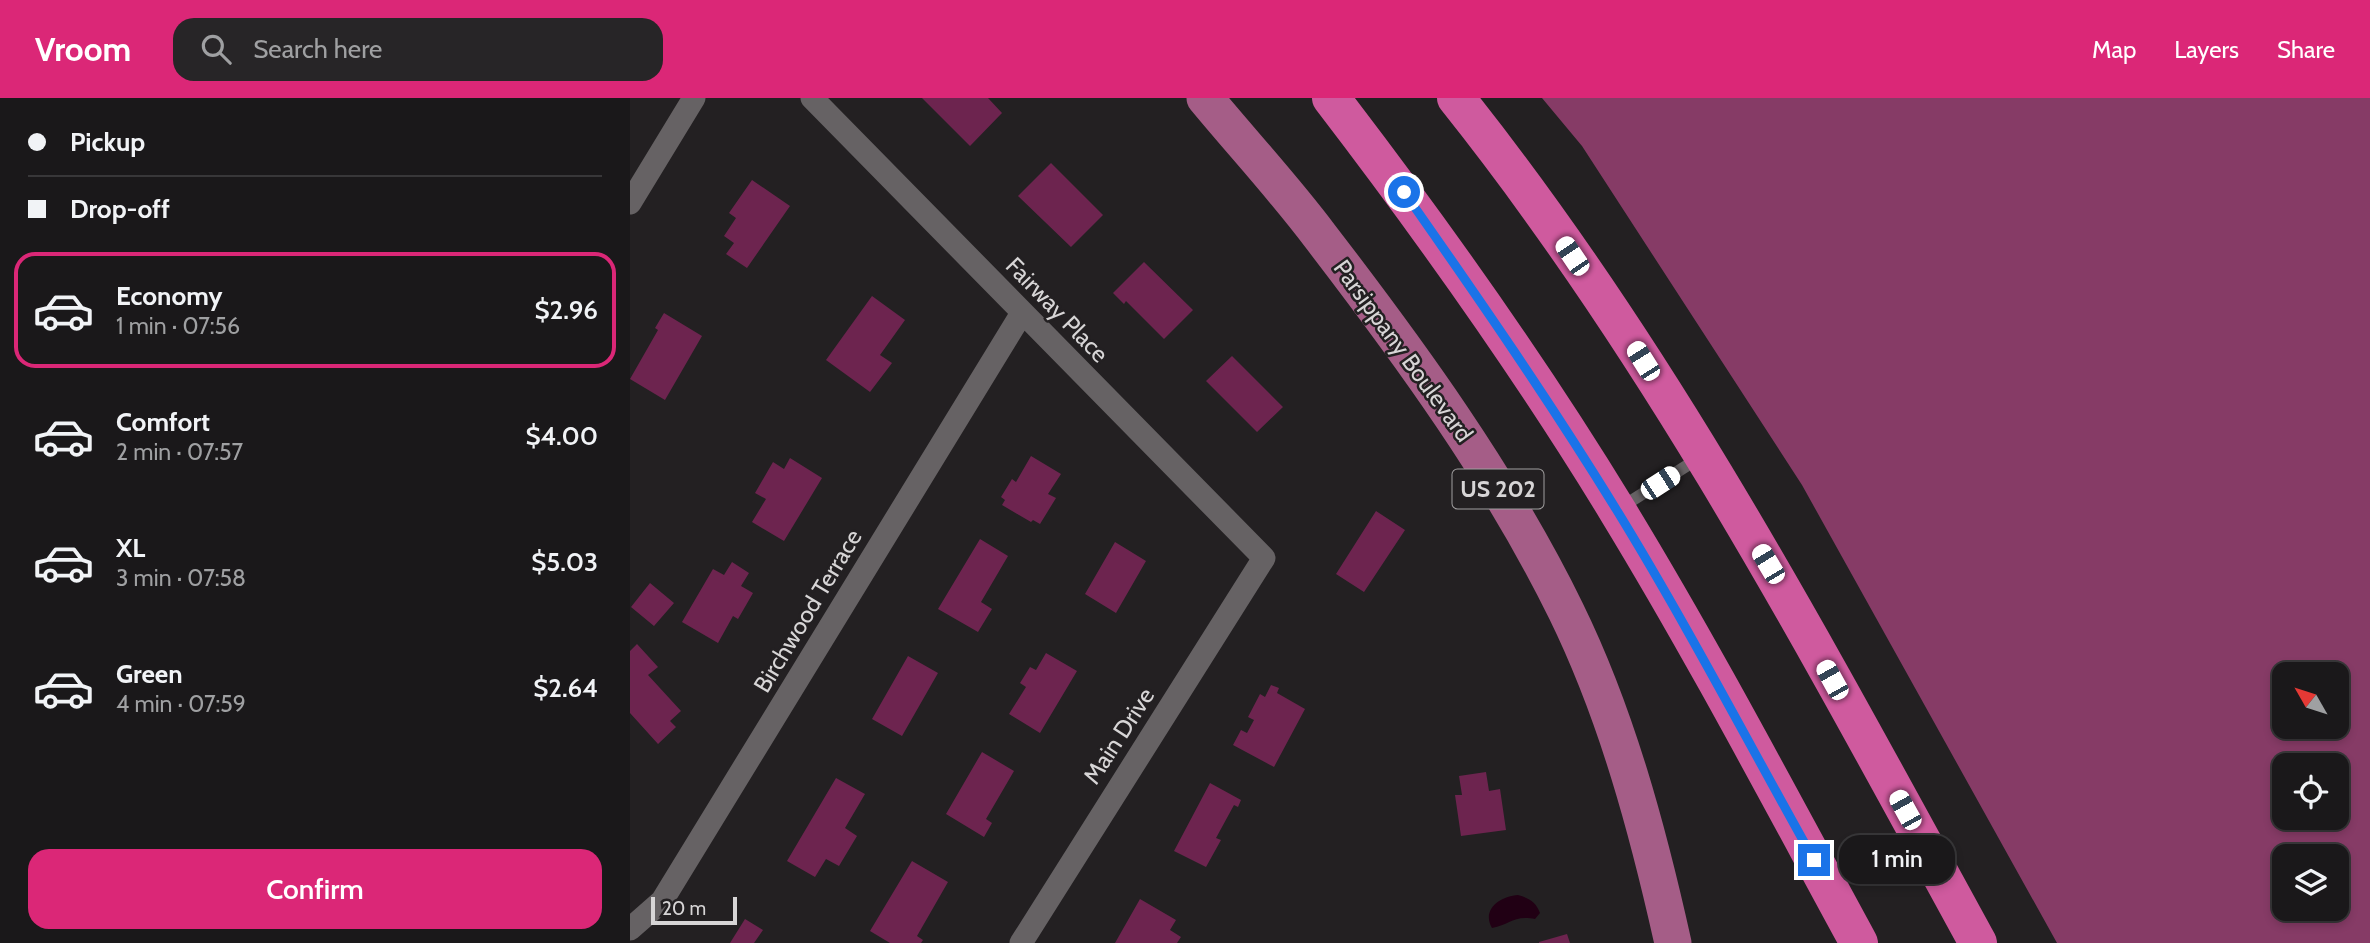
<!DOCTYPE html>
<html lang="en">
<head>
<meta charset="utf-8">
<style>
  :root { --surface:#1a181a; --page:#272527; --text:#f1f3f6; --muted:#9fa0a2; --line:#383739; --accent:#db2777 }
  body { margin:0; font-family:Cabin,sans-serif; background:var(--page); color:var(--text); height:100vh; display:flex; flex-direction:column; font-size:26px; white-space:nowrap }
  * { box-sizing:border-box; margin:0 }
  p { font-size:23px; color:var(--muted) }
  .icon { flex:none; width:38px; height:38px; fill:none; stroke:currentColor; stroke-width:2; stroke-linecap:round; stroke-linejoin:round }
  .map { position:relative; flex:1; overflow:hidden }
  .details { display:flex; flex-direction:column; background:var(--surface); width:630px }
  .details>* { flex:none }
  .top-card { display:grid; align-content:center; height:154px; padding:0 28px; background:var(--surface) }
  .needle { width:46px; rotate:309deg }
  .buttons { position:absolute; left:1642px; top:564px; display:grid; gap:14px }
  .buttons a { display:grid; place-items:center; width:77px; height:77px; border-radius:14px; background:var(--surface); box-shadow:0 4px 10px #0003,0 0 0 2px var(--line); font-size:35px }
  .scale { position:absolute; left:21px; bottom:18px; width:86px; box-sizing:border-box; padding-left:7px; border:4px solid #d7d5d6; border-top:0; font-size:19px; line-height:24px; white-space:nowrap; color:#d7d5d6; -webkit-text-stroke:5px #232022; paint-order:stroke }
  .end { position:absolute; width:32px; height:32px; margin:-16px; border:9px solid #1a73e8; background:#fff; box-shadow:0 0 0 4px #fff }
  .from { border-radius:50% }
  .bubble { position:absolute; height:49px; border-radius:21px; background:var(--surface); box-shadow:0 4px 10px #0003,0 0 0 2px var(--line); font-size:23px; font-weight:600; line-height:49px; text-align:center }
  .car { position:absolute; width:21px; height:42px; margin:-21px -10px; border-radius:9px; box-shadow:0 0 5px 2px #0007; background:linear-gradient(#fff 24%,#345 0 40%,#fff 0 76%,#345 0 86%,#fff 0) }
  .top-card b { display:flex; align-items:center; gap:24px; height:66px; font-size:26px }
  .top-card b+b { border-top:2px solid var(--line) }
  .top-card i { width:18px; height:18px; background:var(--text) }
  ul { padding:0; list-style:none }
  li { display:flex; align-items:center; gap:21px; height:116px; margin:0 14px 10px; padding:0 14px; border:4px solid transparent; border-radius:21px }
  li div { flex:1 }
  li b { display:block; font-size:26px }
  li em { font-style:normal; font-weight:600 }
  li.active { border-color:var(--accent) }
  li>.icon { width:63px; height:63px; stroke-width:1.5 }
  .primary-button { display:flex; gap:14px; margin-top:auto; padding:14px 28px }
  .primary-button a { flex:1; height:80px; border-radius:21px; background:var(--accent); color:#fff; font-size:28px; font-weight:600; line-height:80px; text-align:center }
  header { display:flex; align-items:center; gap:42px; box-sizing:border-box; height:98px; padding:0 35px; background:var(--accent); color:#fff }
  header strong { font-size:33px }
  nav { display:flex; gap:38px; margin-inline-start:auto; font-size:24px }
  .search { width:490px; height:63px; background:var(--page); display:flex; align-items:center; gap:18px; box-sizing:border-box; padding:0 24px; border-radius:21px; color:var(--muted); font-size:26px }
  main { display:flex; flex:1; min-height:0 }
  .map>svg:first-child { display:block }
</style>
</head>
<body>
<header>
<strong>Vroom</strong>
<div class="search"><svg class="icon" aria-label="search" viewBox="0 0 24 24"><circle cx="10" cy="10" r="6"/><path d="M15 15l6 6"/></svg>Search here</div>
<nav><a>Map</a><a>Layers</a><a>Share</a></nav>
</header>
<main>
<section class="details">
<div class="top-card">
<b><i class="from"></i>Pickup</b>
<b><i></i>Drop-off</b>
</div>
<ul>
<li class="active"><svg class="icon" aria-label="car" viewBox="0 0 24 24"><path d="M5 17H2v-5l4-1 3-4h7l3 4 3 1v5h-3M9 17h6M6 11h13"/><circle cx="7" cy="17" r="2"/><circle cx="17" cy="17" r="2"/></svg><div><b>Economy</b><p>1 min · 07:56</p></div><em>$2.96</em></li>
<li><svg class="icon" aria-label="car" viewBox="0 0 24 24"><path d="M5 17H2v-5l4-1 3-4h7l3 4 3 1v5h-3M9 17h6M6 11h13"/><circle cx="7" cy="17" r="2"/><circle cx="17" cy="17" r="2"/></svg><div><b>Comfort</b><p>2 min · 07:57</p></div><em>$4.00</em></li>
<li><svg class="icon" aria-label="car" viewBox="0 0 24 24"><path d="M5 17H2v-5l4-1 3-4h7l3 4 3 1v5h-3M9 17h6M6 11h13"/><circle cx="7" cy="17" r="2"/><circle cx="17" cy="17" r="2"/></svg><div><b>XL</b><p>3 min · 07:58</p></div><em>$5.03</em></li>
<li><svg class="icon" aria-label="car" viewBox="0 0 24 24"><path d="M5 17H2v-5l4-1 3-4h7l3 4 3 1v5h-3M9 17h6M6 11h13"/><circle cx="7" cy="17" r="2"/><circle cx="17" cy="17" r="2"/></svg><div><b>Green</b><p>4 min · 07:59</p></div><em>$2.64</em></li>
</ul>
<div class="primary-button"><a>Confirm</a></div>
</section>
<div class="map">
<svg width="1740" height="845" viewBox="0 0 1740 845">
  <rect width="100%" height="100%" fill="#232022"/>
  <path fill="#863b66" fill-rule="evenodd" d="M912,0H1740V845H1427L1172,387L952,48ZM1654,576H1706V628H1654ZM1654,667H1706V719H1654ZM1654,758H1706V810H1654Z"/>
  <path fill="#210014" d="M888,797C899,800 906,804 910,815L905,821C883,817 880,827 862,830C851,811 871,798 888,797Z"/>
  <path fill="#6d244f" d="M292,0H358L372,15L340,48Z
    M421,65L473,117L441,149L388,98Z
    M122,82L160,108L117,170L96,156L104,145L94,138L106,120L99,115Z
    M514,164L563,212L534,241L496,203L494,206L483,195Z
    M242,198L275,222L250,257L262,265L240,294L196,262Z
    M34,215L72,238L35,302L0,281L28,232L25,230Z
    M602,258L653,309L627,334L576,283Z
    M401,358L431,376L418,396L426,400L410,426L403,422L401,424L372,407L375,402L371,399L382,381L386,384Z
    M160,360L192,380L154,443L122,424L136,401L125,395L143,364L154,371Z
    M746,413L775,432L734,494L706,476Z
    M350,441L378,458L351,504L362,511L348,534L308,511Z
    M485,444L516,463L486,515L455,496Z
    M102,464L119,475L111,488L123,495L108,521L103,518L88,545L52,524L83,471L94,477Z
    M20,485L44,505L24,528L1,509Z
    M7,546L28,569L18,577L51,613L40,623L46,629L28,646L0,615V553Z
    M416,555L447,573L410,635L379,616L396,589L390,585L400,569L406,572Z
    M278,558L308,575L272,638L242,621Z
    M641,587L649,590L647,595L675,611L644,669L603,647L611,632L617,635L624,622L618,619L630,596L635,599Z
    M352,654L384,673L356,721L362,725L354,739L316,716Z
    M856,674L859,693L870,691L876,732L831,738L825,697H832L829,678Z
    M206,680L235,696L215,730L227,738L209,768L196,761L185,779L157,763Z
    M580,685L611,702L608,709L604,707L586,740L591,742L576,769L544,753Z
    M282,763L318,784L287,838L293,842L291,845H260L240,833Z
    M510,801L546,822L540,832L551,839L547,845H485Z
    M115,821L133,832L124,845H100Z
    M937,836L940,845H909V844Z"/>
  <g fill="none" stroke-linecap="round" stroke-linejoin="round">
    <path stroke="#666264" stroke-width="12" d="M990,410L1069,360"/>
    <path stroke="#666264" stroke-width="23" d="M182,0L634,460L391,845
      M0,105L64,0
      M0,831L32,803L392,215"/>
    <path stroke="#a55d87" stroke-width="37" d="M575,0C613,46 654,90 690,138C780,255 871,380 936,513C987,617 1018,733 1043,845"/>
    <path stroke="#cf5a9e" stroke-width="38" d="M701,0C803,133 900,269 987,412C1073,553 1150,700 1229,845
      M826,0C1033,259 1189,555 1348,845"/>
  </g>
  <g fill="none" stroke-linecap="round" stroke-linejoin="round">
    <path stroke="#1a73e8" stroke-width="9" d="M774,94C847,198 919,302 986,411C1056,525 1118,644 1184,762"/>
  </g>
  <g text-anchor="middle" stroke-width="5" stroke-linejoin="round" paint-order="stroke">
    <rect fill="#232022" stroke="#a19fa0" stroke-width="2" x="822.5" y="371.5" width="91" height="39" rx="5"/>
    <g font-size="23" font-weight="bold" fill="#d7d5d6">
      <text x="868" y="399">US 202</text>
    </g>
    <g font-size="24" fill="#d7d5d6" stroke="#232022">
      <text transform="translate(427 212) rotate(46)" y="8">Fairway Place</text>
      <text transform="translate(773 253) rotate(54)" y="8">Parsippany Boulevard</text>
      <text transform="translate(178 513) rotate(-59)" y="8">Birchwood Terrace</text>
      <text transform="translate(489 638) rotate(-57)" y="8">Main Drive</text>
    </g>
  </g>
</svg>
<div class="buttons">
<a><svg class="needle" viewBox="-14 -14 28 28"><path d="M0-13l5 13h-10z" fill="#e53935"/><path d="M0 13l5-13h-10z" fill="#9fa0a2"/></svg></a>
<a><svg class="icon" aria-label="locate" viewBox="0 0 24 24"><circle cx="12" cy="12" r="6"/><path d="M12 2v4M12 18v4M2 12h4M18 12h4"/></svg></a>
<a><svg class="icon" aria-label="layers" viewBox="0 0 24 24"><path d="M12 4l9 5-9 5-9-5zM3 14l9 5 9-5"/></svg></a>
</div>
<div class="scale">20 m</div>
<i class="end from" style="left:774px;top:94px"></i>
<i class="end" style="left:1184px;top:762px"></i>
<div class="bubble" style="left:1209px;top:737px;width:116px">1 min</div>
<i class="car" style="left:942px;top:158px;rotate:326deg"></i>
<i class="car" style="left:1013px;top:263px;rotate:328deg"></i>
<i class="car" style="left:1030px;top:385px;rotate:57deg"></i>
<i class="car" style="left:1138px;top:466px;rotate:329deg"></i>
<i class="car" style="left:1202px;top:582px;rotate:331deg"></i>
<i class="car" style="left:1275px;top:712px;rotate:331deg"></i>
</div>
</main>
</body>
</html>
